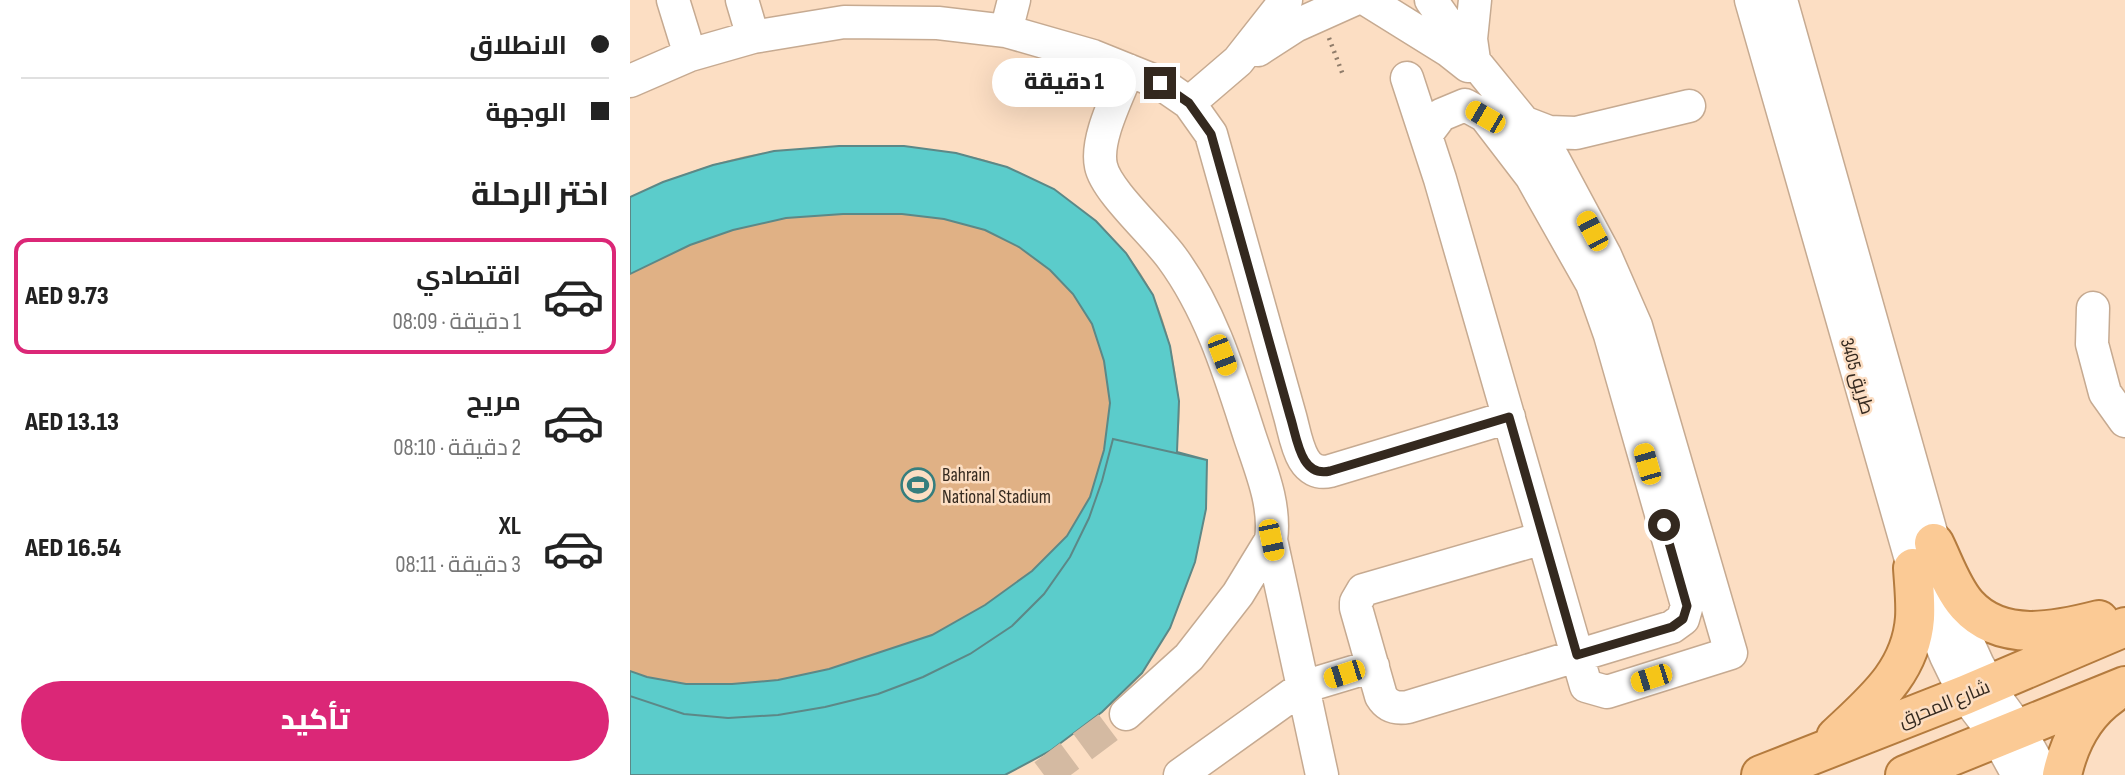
<!DOCTYPE html>
<html lang="ar">
<head>
<meta charset="utf-8">
<style>
  :root { --surface:#fff; --page:#f2f2f2; --text:#222; --muted:#767676; --line:#e0e0e0; --accent:#db2777 }
  body { margin:0; font-family:"Sofia Sans Condensed",Cairo,sans-serif; background:var(--page); color:var(--text); direction:rtl; height:100vh; display:flex; flex-direction:column; font-size:26px; white-space:nowrap }
  * { box-sizing:border-box; margin:0 }
  p { font-size:23px; color:var(--muted) }
  .icon { flex:none; width:38px; height:38px; fill:none; stroke:currentColor; stroke-width:2; stroke-linecap:round; stroke-linejoin:round }
  .map { position:relative; flex:1; overflow:hidden; direction:ltr }
  .drawer { display:flex; flex-direction:column; background:var(--surface); width:630px }
  .drawer>* { flex:none }
  .guide { display:grid; align-content:center; height:154px; padding:0 21px; background:var(--surface) }
  .end { position:absolute; width:32px; height:32px; margin:-16px; border:9px solid #34291f; background:#fff; box-shadow:0 0 0 4px #fff }
  .from { border-radius:50% }
  .bubble { position:absolute; height:49px; border-radius:24px; background:var(--surface); box-shadow:0 7px 28px #0002; font-size:23px; font-weight:800; line-height:49px; text-align:center; direction:rtl }
  .car { position:absolute; width:21px; height:42px; margin:-21px -10px; border-radius:9px; box-shadow:0 0 5px 2px #0007; background:linear-gradient(#f5c518 24%,#345 0 40%,#f5c518 0 76%,#345 0 86%,#f5c518 0) }
  .guide b { display:flex; align-items:center; gap:24px; height:66px; font-size:26px }
  .guide b+b { border-top:2px solid var(--line) }
  .guide i { width:18px; height:18px; background:var(--text) }
  ul { padding:0; list-style:none }
  li { display:flex; align-items:center; gap:21px; height:116px; margin:0 14px 10px; padding:0 7px; border:4px solid transparent; border-radius:14px }
  li div { flex:1 }
  li b { display:block; font-size:26px }
  li em { font-style:normal; font-weight:800 }
  li.current { border-color:var(--accent) }
  li>.icon { width:63px; height:63px; stroke-width:1.5 }
  h2 { padding:0 21px; font-size:32px; line-height:84px }
  .primary-button { display:flex; gap:14px; margin-top:auto; padding:14px 21px }
  .primary-button a { flex:1; height:80px; border-radius:42px; background:var(--accent); color:#fff; font-size:28px; font-weight:800; line-height:80px; text-align:center }
  main { display:flex; flex:1; min-height:0 }
  .map>svg:first-child { display:block }
</style>
</head>
<body>
<main>
<div class="map">
<svg width="1495" height="775" viewBox="0 0 1495 775">
  <rect width="100%" height="100%" fill="#fcdec3"/>
  <path fill="#e0b185" d="M274,146C310,151 345,154 379,168C436,190 496,239 523,295C538,327 545,364 549,398C551,416 548,434 547,452L577,460L576,509L512,673L472,712L420,751L375,775H0V197C45,176 94,158 144,151C186,146 232,148 274,146Z"/>
  <path fill="#5bcccb" stroke="#5c8887" stroke-width="2" d="M209,146H274L326,153L377,167L424,189L466,221L496,253L523,295L540,346L549,401L547,452L577,460L576,509L565,562L540,628L512,673L472,712L420,751L375,775H0V671L17,677L56,684H102L148,680L199,669L302,635L355,605L402,571L437,536L460,497L474,450L480,403L474,361L462,324L443,294L420,270L389,247L355,230L314,219L272,214H213L156,218L103,230L60,245L0,274V197L33,182L83,165L144,151Z
    M483,439L577,460L576,509L565,562L540,628L512,673L472,712L420,751L375,775H0V696L54,714L98,718L148,715L195,707L248,694L293,677L340,654L382,626L414,594L440,557L459,518L472,481Z"/>
  <g fill="none" stroke-linecap="round" stroke-linejoin="round">
    <path stroke="#d4baa2" stroke-width="32" stroke-dasharray="32 16" stroke-linecap="butt" d="M414,775L496,714"/>
    <defs>
      <path id="minor" d="M43,0L60,55
        M112,0L123,37
        M737,0L819,51L838,66
        M1121,0L1292,598L1316,656L1335,695L1367,737L1388,775
        M1151,0L1304,543L1339,645L1348,665L1369,702L1388,728L1414,775
        M376,31L384,0
        M628,50L665,26L723,0
        M844,60L841,39L845,0
        M498,70C488,96 465,139 471,166C476,191 525,234 542,258C581,311 600,375 620,437C631,470 646,505 641,540L673,687L743,666
        M777,78L810,179L956,686L977,692L1101,653L1006,326L975,255L923,158L844,61L801,0
        M0,81L60,55L123,37L214,22L308,23L376,31L463,56L530,83L559,103L581,134L660,416C666,437 670,478 700,471L879,417
        M559,103L608,61L656,0
        M893,122L919,132L946,133L1059,106
        M796,135L811,115L835,105L855,116L901,176L962,284L980,335L1057,605L1053,619L1042,627L778,707C766,709 757,706 751,696L726,608V602L733,590L913,538
        M1463,308L1462,344L1475,393L1495,421
        M496,714L559,657L608,594L641,540
        M550,775L673,687L692,775"/>
      <path id="major" d="M1304,543C1314,563 1322,588 1337,605C1371,643 1426,631 1469,620
        M1206,737C1243,702 1281,672 1285,618C1286,602 1284,584 1283,568
        M1131,775L1335,695L1495,627
        M1275,775L1495,686
        M1432,775C1439,743 1454,714 1481,695"/>
    </defs>
    <use href="#minor" stroke="#c6aa91" stroke-width="35"/>
    <use href="#major" stroke="#b47b3e" stroke-width="42"/>
    <path stroke="#8f7c6a" stroke-width="4.5" stroke-dasharray="2 5" stroke-linecap="butt" d="M699,38L713,75"/>
    <use href="#minor" stroke="#fff" stroke-width="32"/>
    <use href="#major" stroke="#fbca95" stroke-width="38"/>
  </g>
  <g fill="none" stroke-linecap="round" stroke-linejoin="round">
    <path stroke="#34291f" stroke-width="9" d="M530,83L559,103L581,134L660,416C667,437 670,478 700,471L879,417L947,655L1042,627L1053,619L1057,606L1034,525"/>
  </g>
  <defs>
    <symbol id="stadium-ring" viewBox="-11 -11 22 22"><circle r="9.5" fill="#fcdec3" stroke="#367e7e" stroke-width="1.5"/><path d="M0-5a6.5 5 0 1 0 0 10a6.5 5 0 1 0 0-10ZM-3.5-1.8h7v3.6h-7Z" fill="#367e7e"/></symbol>
  </defs>
  <g fill-rule="evenodd">
    <use href="#stadium-ring" x="269" y="466" width="38" height="38"/>
  </g>
  <g text-anchor="middle" stroke-width="5" stroke-linejoin="round" paint-order="stroke">
    <g font-size="19" fill="#34291f" stroke="#fcdec3">
      <text transform="translate(1228 376) rotate(74)" y="7">طريق 3405</text>
      <text transform="translate(1314 703) rotate(-22)" y="7">شارع المحرق</text>
    </g>
    <g font-size="19" fill="#34291f" stroke="#fcdec3" text-anchor="start">
      <text x="312" y="481">Bahrain<tspan x="312" dy="22">National Stadium</tspan></text>
    </g>
  </g>
</svg>
<i class="end from" style="left:1034px;top:525px"></i>
<i class="end" style="left:530px;top:83px"></i>
<div class="bubble" style="left:362px;top:58px;width:144px">1 دقيقة</div>
<i class="car" style="left:855px;top:117px;rotate:300deg"></i>
<i class="car" style="left:962px;top:231px;rotate:332deg"></i>
<i class="car" style="left:592px;top:355px;rotate:159deg"></i>
<i class="car" style="left:1017px;top:464px;rotate:344deg"></i>
<i class="car" style="left:641px;top:540px;rotate:168deg"></i>
<i class="car" style="left:714px;top:674px;rotate:252deg"></i>
<i class="car" style="left:1021px;top:678px;rotate:252deg"></i>
</div>
<section class="drawer">
<div class="guide">
<b><i class="from"></i>الانطلاق</b>
<b><i></i>الوجهة</b>
</div>
<h2>اختر الرحلة</h2>
<ul>
<li class="current"><svg class="icon" aria-label="car" viewBox="0 0 24 24"><path d="M5 17H2v-5l4-1 3-4h7l3 4 3 1v5h-3M9 17h6M6 11h13"/><circle cx="7" cy="17" r="2"/><circle cx="17" cy="17" r="2"/></svg><div><b>اقتصادي</b><p>1 دقيقة · 08:09</p></div><em>AED 9.73</em></li>
<li><svg class="icon" aria-label="car" viewBox="0 0 24 24"><path d="M5 17H2v-5l4-1 3-4h7l3 4 3 1v5h-3M9 17h6M6 11h13"/><circle cx="7" cy="17" r="2"/><circle cx="17" cy="17" r="2"/></svg><div><b>مريح</b><p>2 دقيقة · 08:10</p></div><em>AED 13.13</em></li>
<li><svg class="icon" aria-label="car" viewBox="0 0 24 24"><path d="M5 17H2v-5l4-1 3-4h7l3 4 3 1v5h-3M9 17h6M6 11h13"/><circle cx="7" cy="17" r="2"/><circle cx="17" cy="17" r="2"/></svg><div><b>XL</b><p>3 دقيقة · 08:11</p></div><em>AED 16.54</em></li>
</ul>
<div class="primary-button"><a>تأكيد</a></div>
</section>
</main>
</body>
</html>
